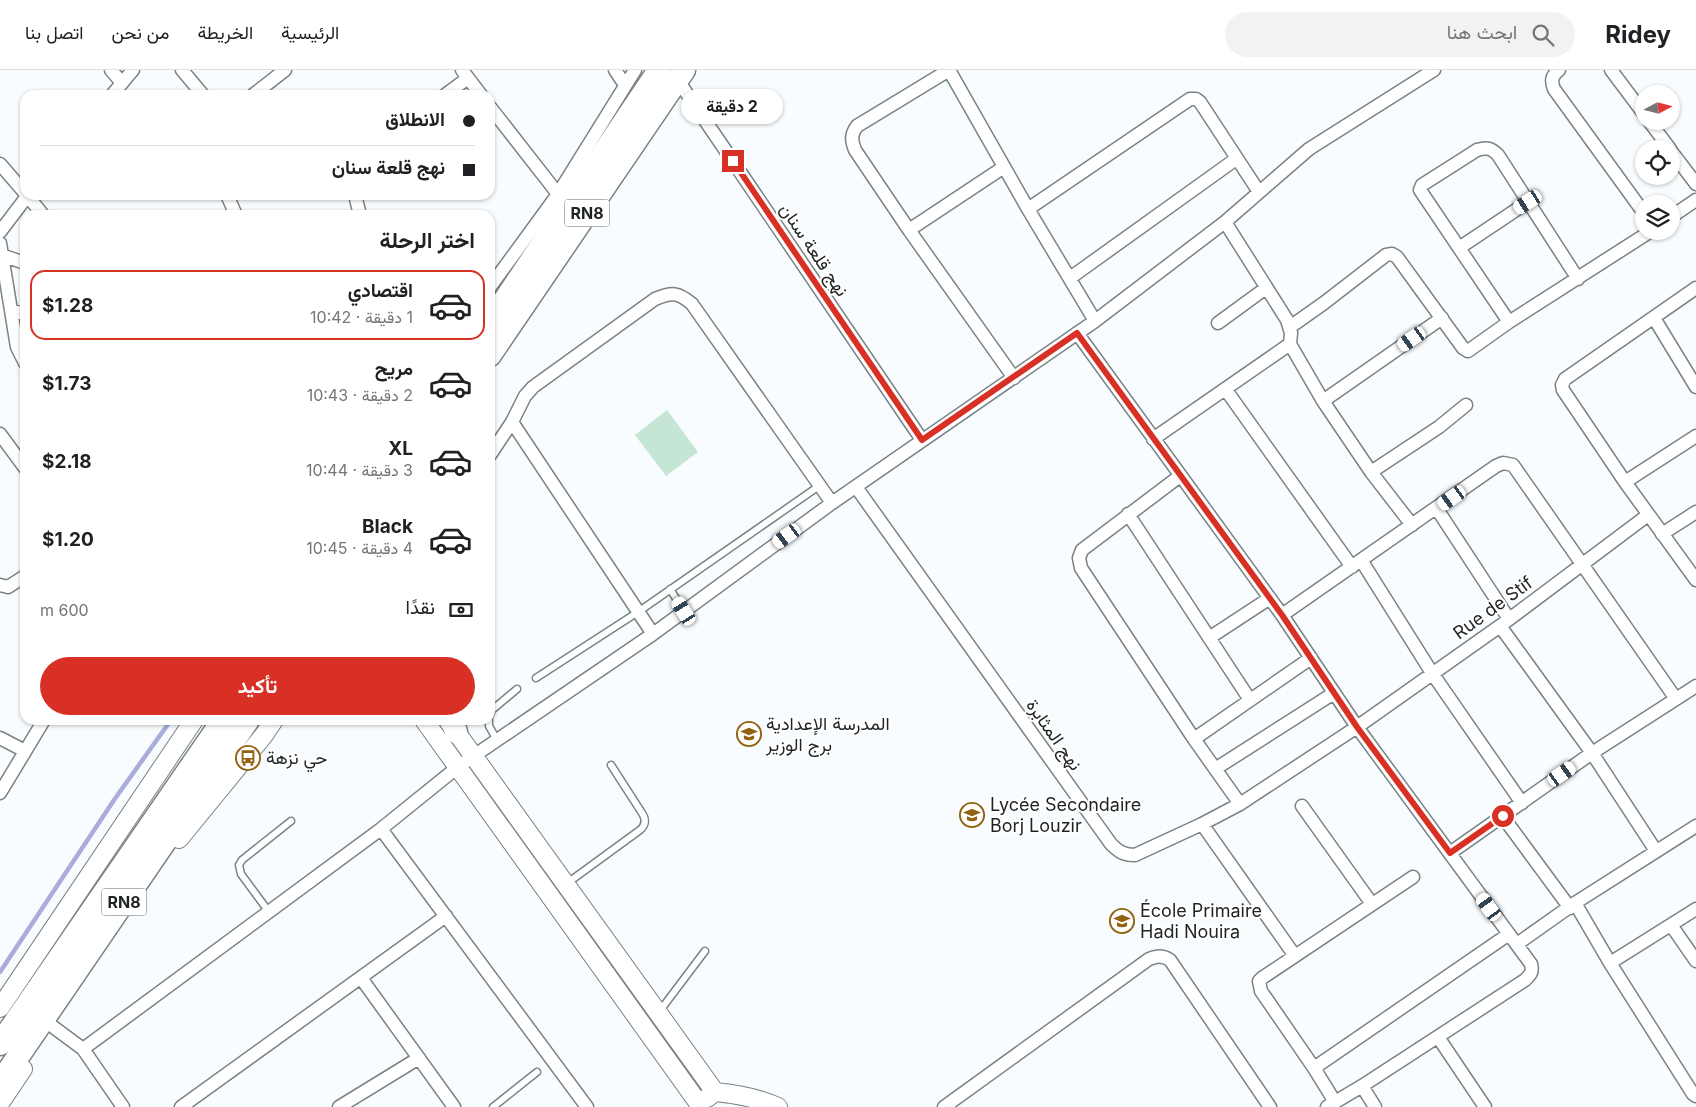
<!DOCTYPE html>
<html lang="ar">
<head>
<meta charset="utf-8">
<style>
  :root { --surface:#fff; --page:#f2f2f2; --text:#202124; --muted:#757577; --line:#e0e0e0; --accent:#d93025 }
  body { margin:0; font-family:Inter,Vazirmatn,sans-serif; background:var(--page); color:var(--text); direction:rtl; height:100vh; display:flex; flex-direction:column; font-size:19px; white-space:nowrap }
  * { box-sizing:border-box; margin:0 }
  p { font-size:16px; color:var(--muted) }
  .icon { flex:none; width:28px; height:28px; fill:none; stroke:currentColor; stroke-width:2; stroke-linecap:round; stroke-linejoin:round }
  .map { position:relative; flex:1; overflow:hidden; direction:ltr }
  .details { position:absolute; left:20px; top:140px; width:475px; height:515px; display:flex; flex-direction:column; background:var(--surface); border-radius:15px; box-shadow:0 1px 4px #0004; direction:rtl }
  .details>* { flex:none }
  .hud { position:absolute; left:20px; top:20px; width:475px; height:110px; border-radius:15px; box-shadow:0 1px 4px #0004; direction:rtl; display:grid; align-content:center; height:110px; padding:0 20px; background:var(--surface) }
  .needle { width:32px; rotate:83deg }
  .buttons { position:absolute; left:1635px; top:15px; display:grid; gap:10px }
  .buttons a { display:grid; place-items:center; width:45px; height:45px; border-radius:50%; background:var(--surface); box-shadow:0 1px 4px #0004; font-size:25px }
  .end { position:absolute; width:22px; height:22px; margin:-11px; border:6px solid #d93025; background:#fff; box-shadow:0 0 0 2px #fff }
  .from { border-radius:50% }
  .bubble { position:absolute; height:35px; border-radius:18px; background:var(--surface); box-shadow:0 1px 4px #0004; font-size:16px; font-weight:700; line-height:35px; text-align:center; direction:rtl }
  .car { position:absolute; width:15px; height:30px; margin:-15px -8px; border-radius:6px; box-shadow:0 0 4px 1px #0007; background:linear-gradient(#fff 24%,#345 0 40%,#fff 0 76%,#345 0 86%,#fff 0) }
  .hud b { display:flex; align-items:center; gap:18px; height:48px; font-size:19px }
  .hud b+b { border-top:1px solid var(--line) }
  .hud i { width:12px; height:12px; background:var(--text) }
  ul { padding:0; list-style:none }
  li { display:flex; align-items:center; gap:15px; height:70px; margin:0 10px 8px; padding:0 10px; border:2px solid transparent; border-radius:15px }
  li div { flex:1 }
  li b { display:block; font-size:19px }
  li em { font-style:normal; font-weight:700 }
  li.on { border-color:var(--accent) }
  li>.icon { width:45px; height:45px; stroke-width:1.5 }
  h2 { padding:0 20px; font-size:22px; line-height:60px }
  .pay { display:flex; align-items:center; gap:12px; height:55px; padding:0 20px; font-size:19px }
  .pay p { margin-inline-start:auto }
  .cta { display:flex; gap:10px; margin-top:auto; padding:10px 20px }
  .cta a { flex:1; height:58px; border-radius:30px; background:var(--accent); color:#fff; font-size:20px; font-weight:700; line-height:58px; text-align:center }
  header { display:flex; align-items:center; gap:30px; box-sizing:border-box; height:70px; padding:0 25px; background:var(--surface); border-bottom:1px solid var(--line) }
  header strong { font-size:24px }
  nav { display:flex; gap:28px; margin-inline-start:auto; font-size:18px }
  .search { width:350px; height:45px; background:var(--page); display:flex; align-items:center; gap:12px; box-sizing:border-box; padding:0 18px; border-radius:28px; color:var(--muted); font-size:19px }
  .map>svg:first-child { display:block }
</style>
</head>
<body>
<header>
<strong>Ridey</strong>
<div class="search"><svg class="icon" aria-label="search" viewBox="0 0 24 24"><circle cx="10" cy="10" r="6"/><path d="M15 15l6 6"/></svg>ابحث هنا</div>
<nav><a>الرئيسية</a><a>الخريطة</a><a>من نحن</a><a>اتصل بنا</a></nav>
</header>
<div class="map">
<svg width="1696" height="1037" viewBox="0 0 1696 1037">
  <rect width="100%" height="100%" fill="#f8fcfe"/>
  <path fill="#c5e6d4" d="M667,340L698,382L666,406L635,365Z"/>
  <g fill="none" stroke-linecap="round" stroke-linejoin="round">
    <path stroke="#a9adda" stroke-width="4.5" d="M0,902L114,730L171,650"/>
    <defs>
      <path id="lane" d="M670,519L684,541
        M536,608L638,542L819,416
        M490,645L492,640L517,619
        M489,650V656L497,670
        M566,814L640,760C646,755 646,749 642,743L611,695
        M269,842L241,804L239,795L242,790L291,751
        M659,942L705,881
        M493,1037L537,1002"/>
      <path id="street" d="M111,0L122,13
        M182,0L203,25
        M462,0L481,25
        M615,0L625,15
        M949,0L857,56C851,64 851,70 855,80L909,160L1014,308
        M949,0L1028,139L1095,251
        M1559,0C1551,6 1551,11 1554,19L1644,143
        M1611,0L1644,44
        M677,9L922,370
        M112,25L133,0
        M253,25L285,0
        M445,25L468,8
        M490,37L558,124
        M1649,51L1670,79
        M1671,81L1696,114
        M0,94L25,123
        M27,125L43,145
        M227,125L236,145
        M355,125L360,145
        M1028,139L1190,29H1196L1200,32L1259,122
        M1671,147L1696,130
        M1225,152L1287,250L1291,263L1290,274L1323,331L1371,402L1412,455
        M909,160L1004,97
        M0,162L28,125
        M0,173L17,277L25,293
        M1459,178L1528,132
        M1,185L25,193
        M1070,208L1236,89
        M490,217L558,124L635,0
        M1696,218L1565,309L1562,315L1563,320L1625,412L1696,510
        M11,240L25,244
        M1654,248L1696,317
        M1509,252L1420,120L1422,115L1477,80C1487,77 1491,78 1498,85L1578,209
        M1218,253L1266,218
        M1290,257L1324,233L1386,185L1392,184L1397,187L1463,278L1468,281L1509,252L1651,161
        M1077,263L1282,545L1357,657L1531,894C1533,902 1531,904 1525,910L1362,1016L1327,1037
        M1226,320L1352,497
        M1323,331L1442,248
        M512,352L653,564
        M0,364L25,398
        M1153,369L1290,274
        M490,385L512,352L525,326L533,317L655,229C672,222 678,222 692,234L832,433
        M1371,402L1439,357L1466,335
        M1180,406L1082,480L1079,488L1081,498L1194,669L1240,734
        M1625,412L1696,366
        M856,417L1111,774C1119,782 1124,785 1135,785L1202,754L1240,734L1357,657L1500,556L1648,445
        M1437,439L1509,549
        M1128,444L1250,630
        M1662,464L1696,442
        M1361,490L1432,603L1522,733
        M0,515L8,517L25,506
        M1282,545L1496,396L1503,393L1513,395L1676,629L1592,683L1450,783
        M1500,556L1592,683L1656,781
        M1209,568L1270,528
        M1676,629L1696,616
        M0,668L25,681
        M1194,669L1311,588
        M1215,699L1334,623
        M0,723L44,650
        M1302,736L1372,834
        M1503,747L1570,838
        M1202,754L1295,886
        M381,759L587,1037
        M1575,833L1610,893L1693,1024L1696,1026
        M1671,855L1696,891
        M1517,874L1575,833L1696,756
        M1610,893L1696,839
        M361,908L454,1037
        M52,956L83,979L123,1037
        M1438,967L1485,1037
        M83,979L381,759L459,696L653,564L832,433L1095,251L1225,152L1309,79L1434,0
        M1314,998L1509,864
        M1362,1016L1375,1037
        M1335,1032L1314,998L1261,921L1259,911L1262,908L1413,807
        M181,1037L446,846
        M339,1037L419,988
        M944,1037L1149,889C1157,886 1162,885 1170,890L1270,1037"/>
      <path id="secondary" d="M424,650L699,1034
        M449,652L715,1022
        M179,769L264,665L274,650
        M0,938L194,650
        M707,1028L715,1022C737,1024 758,1028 778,1037
        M0,1033L23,999"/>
      <path id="highway" d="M490,252L659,0
        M490,285L684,0
        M452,650L456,662
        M0,974L223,650
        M0,1013L248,650"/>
    </defs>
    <use href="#lane" stroke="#798386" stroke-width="9"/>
    <use href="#street" stroke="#798386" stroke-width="15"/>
    <use href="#secondary" stroke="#798386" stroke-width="20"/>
    <use href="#highway" stroke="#798386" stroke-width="25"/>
    <use href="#lane" stroke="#fff" stroke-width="6"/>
    <use href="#street" stroke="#fff" stroke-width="12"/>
    <use href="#secondary" stroke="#fff" stroke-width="18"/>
    <use href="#highway" stroke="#fff" stroke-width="22"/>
  </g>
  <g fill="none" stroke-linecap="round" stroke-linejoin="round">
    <path stroke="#d93025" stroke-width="6" d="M733,91L922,370L1077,263L1282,545L1357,657L1450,783L1503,746"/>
  </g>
  <defs>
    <symbol id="school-ring" viewBox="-11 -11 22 22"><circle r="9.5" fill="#fff" stroke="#926211" stroke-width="1.5"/><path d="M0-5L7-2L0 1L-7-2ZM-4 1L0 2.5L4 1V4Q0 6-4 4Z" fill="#926211"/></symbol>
    <symbol id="bus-ring" viewBox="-11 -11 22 22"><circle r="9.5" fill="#fff" stroke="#926211" stroke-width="1.5"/><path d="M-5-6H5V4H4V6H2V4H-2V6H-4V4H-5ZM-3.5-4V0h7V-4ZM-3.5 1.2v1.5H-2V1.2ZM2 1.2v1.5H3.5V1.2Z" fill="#926211"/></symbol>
  </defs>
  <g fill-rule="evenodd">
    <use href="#school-ring" x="735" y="650" width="28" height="28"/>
    <use href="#bus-ring" x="234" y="674" width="28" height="28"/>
    <use href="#school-ring" x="958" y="731" width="28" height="28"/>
    <use href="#school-ring" x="1108" y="837" width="28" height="28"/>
  </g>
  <g text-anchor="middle" stroke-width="4" stroke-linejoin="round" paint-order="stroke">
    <g fill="#fff" stroke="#626566" stroke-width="1">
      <rect x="564.5" y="129.5" width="45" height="27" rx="4"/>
      <rect x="101.5" y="818.5" width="45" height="27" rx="4"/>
    </g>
    <g font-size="16" font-weight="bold" fill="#1f2324">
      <text x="587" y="149">RN8</text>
      <text x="124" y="838">RN8</text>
    </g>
    <g font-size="18" fill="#1f2324" stroke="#fff">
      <text transform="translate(814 180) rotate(56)" y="6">نهج قلعة سنان</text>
      <text transform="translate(1493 538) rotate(-36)" y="6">Rue de Stif</text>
      <text transform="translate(1054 665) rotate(55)" y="6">نهج المثابرة</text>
    </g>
    <g font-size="18" fill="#1f2324" stroke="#fff" text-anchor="start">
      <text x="766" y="660">المدرسة الإعدادية<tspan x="766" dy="21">برج الوزير</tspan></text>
      <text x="266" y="694">حي نزهة</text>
      <text x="990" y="741">Lycée Secondaire<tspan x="990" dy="21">Borj Louzir</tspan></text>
      <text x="1140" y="847">École Primaire<tspan x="1140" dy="21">Hadi Nouira</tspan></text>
    </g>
  </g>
</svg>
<div class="buttons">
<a><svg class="needle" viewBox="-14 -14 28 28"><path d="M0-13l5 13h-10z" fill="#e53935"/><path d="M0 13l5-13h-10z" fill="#757577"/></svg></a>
<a><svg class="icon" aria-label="locate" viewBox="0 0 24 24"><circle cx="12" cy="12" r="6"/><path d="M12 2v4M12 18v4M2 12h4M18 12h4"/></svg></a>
<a><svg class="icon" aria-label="layers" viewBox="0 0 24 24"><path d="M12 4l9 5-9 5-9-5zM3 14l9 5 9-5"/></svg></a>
</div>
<i class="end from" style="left:1503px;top:746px"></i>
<i class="end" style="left:733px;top:91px"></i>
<div class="bubble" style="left:681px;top:19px;width:102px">2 دقيقة</div>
<i class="car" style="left:1528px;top:132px;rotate:237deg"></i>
<i class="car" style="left:1412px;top:269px;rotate:235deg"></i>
<i class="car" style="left:1452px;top:428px;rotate:235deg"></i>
<i class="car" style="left:787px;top:466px;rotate:234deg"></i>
<i class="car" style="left:684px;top:541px;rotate:328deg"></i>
<i class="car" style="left:1562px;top:704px;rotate:55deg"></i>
<i class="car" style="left:1489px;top:837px;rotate:324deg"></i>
<div class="hud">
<b><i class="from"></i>الانطلاق</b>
<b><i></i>نهج قلعة سنان</b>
</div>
<section class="details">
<h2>اختر الرحلة</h2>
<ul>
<li class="on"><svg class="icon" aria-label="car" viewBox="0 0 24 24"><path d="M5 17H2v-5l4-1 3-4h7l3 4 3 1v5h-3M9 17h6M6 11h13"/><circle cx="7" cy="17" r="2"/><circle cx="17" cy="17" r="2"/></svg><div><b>اقتصادي</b><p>1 دقيقة · 10:42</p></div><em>$1.28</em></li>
<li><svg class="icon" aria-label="car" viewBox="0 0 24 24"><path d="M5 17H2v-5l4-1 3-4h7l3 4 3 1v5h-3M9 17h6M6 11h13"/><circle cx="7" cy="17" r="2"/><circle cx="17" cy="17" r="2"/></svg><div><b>مريح</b><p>2 دقيقة · 10:43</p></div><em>$1.73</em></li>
<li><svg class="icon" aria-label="car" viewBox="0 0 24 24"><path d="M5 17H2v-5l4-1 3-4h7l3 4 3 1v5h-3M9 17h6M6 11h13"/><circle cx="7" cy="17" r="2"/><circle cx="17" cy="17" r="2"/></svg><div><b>XL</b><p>3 دقيقة · 10:44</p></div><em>$2.18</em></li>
<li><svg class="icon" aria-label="car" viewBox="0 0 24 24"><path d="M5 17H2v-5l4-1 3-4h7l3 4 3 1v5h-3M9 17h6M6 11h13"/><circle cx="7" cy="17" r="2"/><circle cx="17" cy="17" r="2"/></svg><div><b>Black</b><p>4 دقيقة · 10:45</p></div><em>$1.20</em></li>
</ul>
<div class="pay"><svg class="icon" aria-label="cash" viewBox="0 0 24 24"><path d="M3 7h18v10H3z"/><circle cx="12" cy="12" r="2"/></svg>نقدًا<p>600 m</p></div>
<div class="cta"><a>تأكيد</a></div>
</section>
</div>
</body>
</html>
